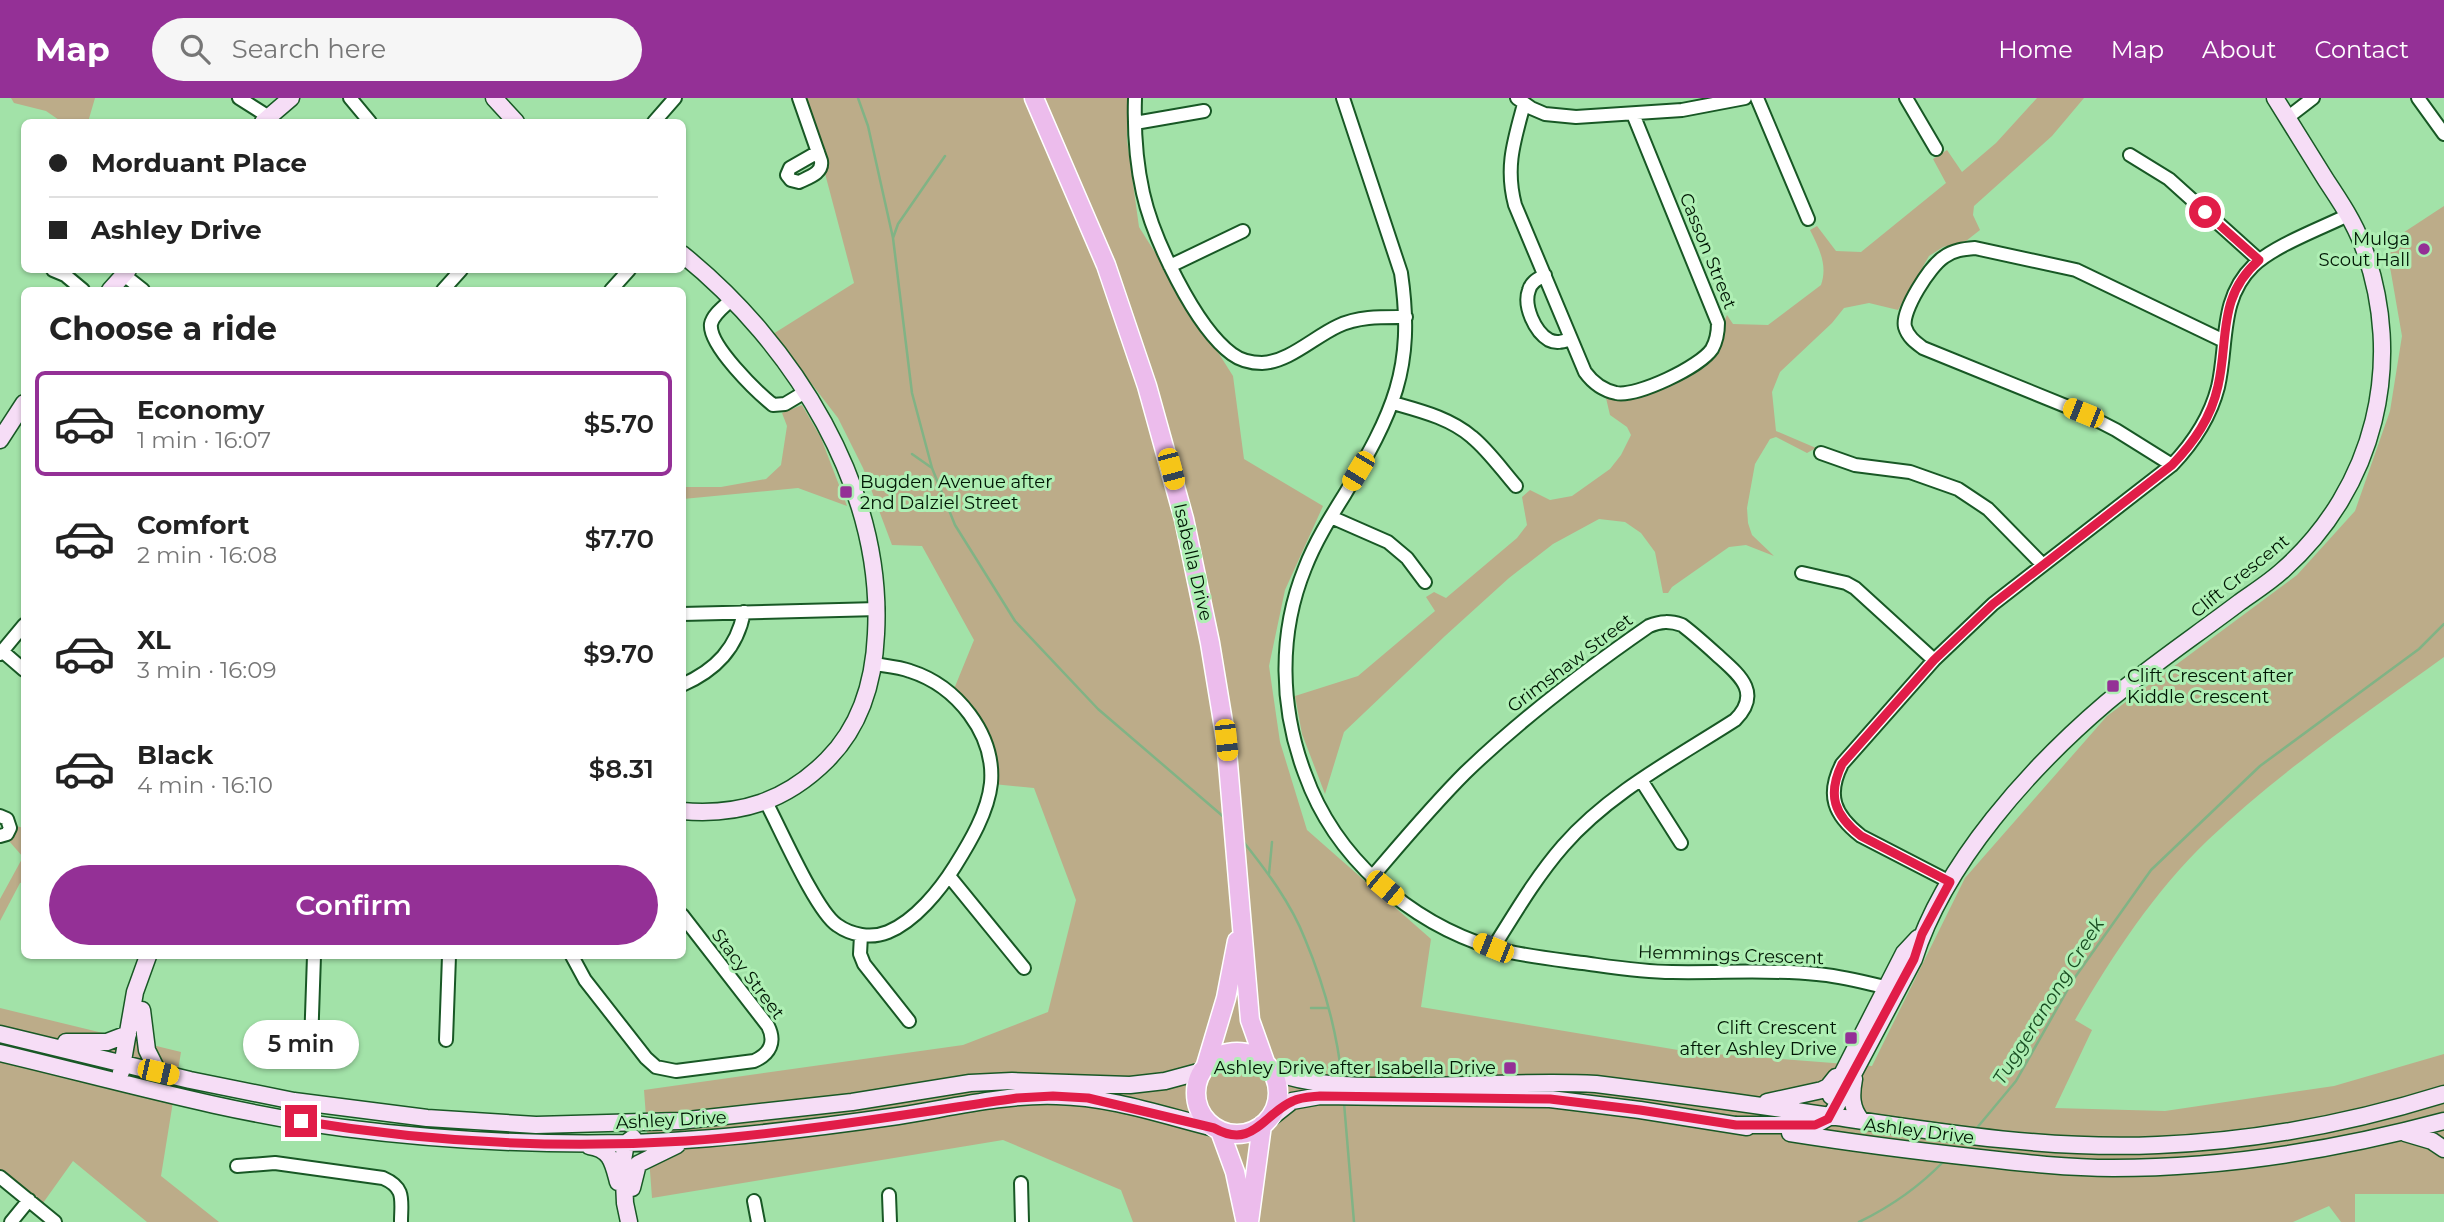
<!DOCTYPE html>
<html lang="en">
<head>
<meta charset="utf-8">
<style>
  :root { --surface:#fff; --page:#f6f6f6; --text:#222; --muted:#767676; --line:#e0e0e0; --accent:#943096 }
  body { margin:0; font-family:Montserrat,sans-serif; background:var(--page); color:var(--text); height:100vh; display:flex; flex-direction:column; font-size:26px; white-space:nowrap }
  * { box-sizing:border-box; margin:0 }
  p { font-size:23px; color:var(--muted) }
  .icon { flex:none; width:38px; height:38px; fill:none; stroke:currentColor; stroke-width:2; stroke-linecap:round; stroke-linejoin:round }
  .map { position:relative; flex:1; overflow:hidden }
  .sheet { position:absolute; left:21px; top:189px; width:665px; height:672px; display:flex; flex-direction:column; background:var(--surface); border-radius:10px; box-shadow:0 2px 5px #0004 }
  .sheet>* { flex:none }
  .guide { position:absolute; left:21px; top:21px; width:665px; height:154px; border-radius:10px; box-shadow:0 2px 5px #0004; display:grid; align-content:center; height:154px; padding:0 28px; background:var(--surface) }
  .end { position:absolute; width:32px; height:32px; margin:-16px; border:9px solid #e11d48; background:#fff; box-shadow:0 0 0 4px #fff }
  .from { border-radius:50% }
  .bubble { position:absolute; height:49px; border-radius:24px; background:var(--surface); box-shadow:0 2px 5px #0004; font-size:23px; font-weight:600; line-height:49px; text-align:center }
  .car { position:absolute; width:21px; height:42px; margin:-21px -10px; border-radius:9px; box-shadow:0 0 5px 2px #0007; background:linear-gradient(#f5c518 24%,#345 0 40%,#f5c518 0 76%,#345 0 86%,#f5c518 0) }
  .guide b { display:flex; align-items:center; gap:24px; height:66px; font-size:26px }
  .guide b+b { border-top:2px solid var(--line) }
  .guide i { width:18px; height:18px; background:var(--text) }
  ul { padding:0; list-style:none }
  li { display:flex; align-items:center; gap:21px; height:105px; margin:0 14px 10px; padding:0 14px; border:4px solid transparent; border-radius:10px }
  li div { flex:1 }
  li b { display:block; font-size:26px }
  li em { font-style:normal; font-weight:600 }
  li.current { border-color:var(--accent) }
  li>.icon { width:63px; height:63px; stroke-width:1.5 }
  h2 { padding:0 28px; font-size:32px; line-height:84px }
  .action { display:flex; gap:14px; margin-top:auto; padding:14px 28px }
  .action a { flex:1; height:80px; border-radius:42px; background:var(--accent); color:#fff; font-size:28px; font-weight:600; line-height:80px; text-align:center }
  header { display:flex; align-items:center; gap:42px; box-sizing:border-box; height:98px; padding:0 35px; background:var(--accent); color:#fff }
  header strong { font-size:33px }
  nav { display:flex; gap:38px; margin-inline-start:auto; font-size:24px }
  .search { width:490px; height:63px; background:var(--page); display:flex; align-items:center; gap:18px; box-sizing:border-box; padding:0 24px; border-radius:38px; color:var(--muted); font-size:26px }
  .map>svg:first-child { display:block }
</style>
</head>
<body>
<header>
<strong>Map</strong>
<div class="search"><svg class="icon" aria-label="search" viewBox="0 0 24 24"><circle cx="10" cy="10" r="6"/><path d="M15 15l6 6"/></svg>Search here</div>
<nav><a>Home</a><a>Map</a><a>About</a><a>Contact</a></nav>
</header>
<div class="map">
<svg width="2444" height="1124" viewBox="0 0 2444 1124">
  <rect width="100%" height="100%" fill="#a2e2a8"/>
  <path fill="#bcac89" d="M11,0H95L88,24H62L46,13L14,5Z
    M805,0H1127V42L1139,129L1233,278L1244,361L1323,408L1285,492L1269,568L1280,644L1307,732L1431,841L1421,909L1690,954L1872,968L1965,780L2107,618L2297,477L2355,413L2390,313L2402,238L2386,146L2444,108V559C2364,617 2280,673 2208,742C2154,794 2112,858 2075,922L2092,932L2055,1010L2165,1013L2334,988L2444,956V1096H2355V1124H2341L2329,1108L2293,1124H1133L1121,1092L1003,1042L652,1100L644,992L963,947L1048,914L1076,802L1034,690L993,686L974,613L954,591L974,542L922,448L892,447L863,370L838,320L773,236L854,185Z
    M2037,0H2084L2052,38L1974,108L1973,117L1980,132L1966,143L1943,149L1929,158L1898,212L1869,205L1844,210L1832,225L1780,274L1772,294L1776,333L1816,350L1807,355L1776,339L1770,341L1755,366L1747,410L1748,425L1752,437L1774,458L1746,447L1729,449L1672,489L1668,495H1663L1655,454L1641,435L1625,424L1599,421L1553,446L1509,480L1445,538L1344,634L1325,696L1302,636L1295,598L1358,578L1435,513L1426,499L1434,494L1446,500L1517,440L1527,427L1522,399L1530,392L1550,402L1572,398L1610,371L1621,357L1631,337L1627,329L1610,317L1606,300L1608,298L1705,269C1711,262 1718,254 1721,245C1724,235 1722,226 1727,217L1733,226L1768,227L1821,187C1828,167 1819,150 1810,132L1817,128L1836,153L1861,154L1946,85L1933,61L1947,52L1962,74L1996,45Z
    M802,307L821,340L847,408L798,390L683,401V389H721L766,381L781,367L787,328L782,315Z
    M16,728L24,730V784L20,785L0,823V801L23,759L9,743Z
    M0,910L181,954L161,1078L219,1124H147L73,1063L43,1105L0,1071Z"/>
  <g fill="none" stroke-linecap="round" stroke-linejoin="round">
    <path stroke="#81b385" stroke-width="2.5" d="M858,0L868,28L893,140L912,295L932,370L955,427L1015,523L1098,611L1225,720
      M893,140L898,126L945,58
      M912,356L932,370
      M1242,742C1266,772 1291,805 1305,841C1323,884 1337,935 1342,981
      M1269,776L1272,744
      M1311,910H1328
      M1344,1005L1354,1124
      M1976,1031L2016,983L2073,882L2151,772L2260,668L2419,551L2444,526
      M1859,1124C1890,1109 1920,1088 1944,1063"/>
    <defs>
      <path id="street" d="M239,0L269,19
        M350,0L370,24
        M799,0L821,63C823,75 809,79 799,84L791,82L787,77L790,70L818,54
        M1135,0C1134,32 1136,64 1143,95C1153,140 1195,229 1232,256C1240,262 1252,265 1262,265C1289,264 1314,239 1338,228C1359,218 1383,219 1406,219
        M1343,0L1401,175C1415,272 1393,314 1345,396C1330,420 1315,444 1305,470C1278,536 1280,610 1305,676C1335,760 1409,824 1493,850C1522,858 1553,861 1583,865C1612,869 1642,874 1672,874C1721,875 1769,871 1817,876C1843,878 1869,886 1894,891
        M1517,0L1531,10L1545,16L1576,19L1682,12L1745,0
        M1757,0L1808,121
        M1906,0L1936,51
        M2418,0L2444,36
        M1524,6C1514,43 1505,69 1515,107L1585,274C1593,285 1602,292 1616,295C1637,299 1700,269 1712,251C1717,242 1718,234 1718,225L1633,16
        M2287,20L2313,0
        M654,24L675,0
        M1135,25L1204,13
        M2130,57L2169,81L2259,162
        M1170,168L1243,133
        M53,172L65,177L83,192
        M124,177L143,192
        M1545,177C1538,181 1531,184 1529,192C1523,208 1535,234 1549,242C1557,246 1564,243 1571,241
        M443,192L461,172
        M611,192L629,172
        M732,201C725,208 713,216 711,226C708,247 757,294 773,307L785,306L805,294
        M1393,305C1421,313 1450,320 1472,339C1489,353 1502,372 1516,388
        M1821,355L1855,367L1910,374L1958,391L1988,411L2043,467
        M2172,367L2116,332L2083,315L1923,250C1915,244 1908,239 1905,229C1901,213 1930,168 1944,159C1953,152 1964,151 1975,150L2076,172L2224,243
        M1331,419L1388,444L1407,460L1425,484
        M1802,475L1846,485L1855,490L1934,562
        M682,516L878,511
        M2,553L24,572
        M0,556L24,527
        M682,587C716,572 737,550 744,514
        M1641,682L1681,745
        M766,704C780,730 816,813 837,827C851,837 871,841 888,834C915,823 940,792 955,768C970,744 988,714 991,685C995,636 957,588 910,573C899,569 886,568 874,566
        M0,718L7,721L10,730L7,736L0,738
        M949,778L1024,870
        M1372,779C1402,744 1432,708 1465,675C1522,620 1584,573 1649,528C1661,523 1670,523 1682,527C1694,536 1705,546 1716,556C1738,576 1763,594 1735,622C1676,660 1609,695 1563,748C1536,779 1515,815 1493,850
        M1950,784L1861,738C1834,717 1826,697 1842,666L1934,562L1993,506L2172,367C2194,344 2210,320 2218,289C2228,246 2219,201 2253,168C2273,148 2322,130 2348,117
        M861,837L860,856L864,866L909,923
        M572,858L585,882L646,960L656,969L676,973L754,963C770,956 776,944 768,928L682,817
        M446,942L449,858
        M311,947L314,858
        M237,1068L275,1065L383,1080C406,1090 401,1102 401,1124
        M0,1079L55,1124
        M1021,1085L1022,1124
        M889,1097L890,1124
        M754,1103L758,1124
        M11,1124L29,1102"/>
      <path id="secondary" d="M494,0L516,24
        M263,24L291,0
        M682,156C794,246 884,390 876,536C874,583 861,628 827,662C786,703 740,718 682,713
        M110,192L128,172
        M0,342L24,305
        M142,912L147,952L158,974
        M0,936L190,982L294,1003L427,1020L536,1027L679,1023L852,1004L970,985L1012,983L1130,987L1165,983L1202,973
        M66,944H107L128,936
        M0,955C114,982 228,1015 344,1030C438,1042 533,1047 628,1045C718,1042 808,1031 898,1018C949,1010 1006,996 1057,998C1111,999 1162,1017 1214,1030
        M1271,973C1311,988 1350,988 1392,988C1460,989 1528,982 1596,986C1676,996 1757,1007 1837,1019C1943,1035 2051,1052 2158,1047C2256,1043 2351,1025 2444,996
        M121,974L135,894L148,858
        M1854,981C1851,997 1851,1010 1861,1022
        M1831,998L1904,855L1918,840
        M1767,1004L1822,992L1828,989L1836,979
        M1268,1022L1292,1003L1320,998L1550,1001L1640,1012L1747,1029
        M1736,1027H1815L1831,1018L1914,861C1944,765 2031,669 2106,605C2149,569 2195,538 2240,504C2254,494 2270,484 2283,472C2375,390 2406,264 2363,148C2354,124 2340,103 2326,82C2309,55 2292,27 2275,0
        M1790,1035C1853,1045 1916,1053 1980,1060C2024,1065 2068,1070 2113,1070C2225,1070 2336,1052 2444,1023
        M2405,1035L2432,1043L2444,1051
        M589,1048C611,1051 613,1065 618,1084
        M632,1090L638,1066L677,1047
        M629,1124L625,1105L623,1062L626,1045L633,1040"/>
      <path id="primary" d="M1034,0L1106,167L1147,288L1184,421L1210,545L1226,642L1250,922L1266,967
        M1196 995a41 41 0 1 1 82 0a41 41 0 1 1-82 0Z
        M1206,967L1226,900L1237,843
        M1220,1033L1235,1074L1245,1121
        M1249,1124L1262,1027"/>
    </defs>
    <use href="#street" stroke="#185825" stroke-width="16"/>
    <use href="#secondary" stroke="#185825" stroke-width="19"/>
    <use href="#primary" stroke="#fff" stroke-width="21"/>
    <use href="#street" stroke="#fff" stroke-width="12"/>
    <use href="#secondary" stroke="#f6ddf6" stroke-width="16"/>
    <use href="#primary" stroke="#ecbcec" stroke-width="18"/>
  </g>
  <g fill="none" stroke-linecap="round" stroke-linejoin="round">
    <path stroke="#e11d48" stroke-width="9" d="M301,1023C427,1044 559,1051 686,1043C797,1035 907,1016 1017,1000L1053,998L1088,1000L1214,1030C1253,1052 1263,1016 1293,1003C1301,999 1311,999 1320,998L1550,1001L1640,1012L1736,1027H1815L1828,1021L1914,861L1922,836L1950,784L1861,738C1834,717 1827,697 1842,666L1934,562L1993,506L2172,367C2194,344 2211,320 2218,288C2229,240 2217,199 2259,162L2205,114"/>
  </g>
  <g fill="#943096" stroke="#afefb4" stroke-width="2.5">
    <circle cx="2424" cy="151" r="7"/>
    <rect x="839" y="387" width="14" height="14" rx="3.5"/>
    <rect x="2106" y="581" width="14" height="14" rx="3.5"/>
    <rect x="1844" y="933" width="14" height="14" rx="3.5"/>
    <rect x="1503" y="963" width="14" height="14" rx="3.5"/>
  </g>
  <g text-anchor="middle" stroke-width="6" stroke-linejoin="round" paint-order="stroke">
    <g font-size="18" fill="#001704" stroke="#afefb4" text-anchor="end">
      <text x="2410" y="147">Mulga<tspan x="2410" dy="21">Scout Hall</tspan></text>
      <text x="860" y="390" text-anchor="start">Bugden Avenue after<tspan x="860" dy="21">2nd Dalziel Street</tspan></text>
      <text x="2127" y="584" text-anchor="start">Clift Crescent after<tspan x="2127" dy="21">Kiddle Crescent</tspan></text>
      <text x="1837" y="936">Clift Crescent<tspan x="1837" dy="21">after Ashley Drive</tspan></text>
      <text x="1496" y="976">Ashley Drive after Isabella Drive</text>
    </g>
    <g font-size="18" fill="#001704" stroke="#afefb4">
      <text transform="translate(1708 153) rotate(68)" y="6">Casson Street</text>
      <text transform="translate(1193 464) rotate(77)" y="6">Isabella Drive</text>
      <text transform="translate(2240 478) rotate(-39)" y="6">Clift Crescent</text>
      <text transform="translate(1570 565) rotate(-37)" y="6">Grimshaw Street</text>
      <text transform="translate(1731 857) rotate(2)" y="6">Hemmings Crescent</text>
      <text transform="translate(748 876) rotate(53)" y="6">Stacy Street</text>
      <text transform="translate(671 1022) rotate(-3)" y="6">Ashley Drive</text>
      <text transform="translate(1919 1033) rotate(7)" y="6">Ashley Drive</text>
    </g>
    <g font-size="19" font-style="italic" fill="#184d21" stroke="#afefb4">
      <text transform="translate(2048 903) rotate(-58)" y="7">Tuggeranong Creek</text>
    </g>
  </g>
</svg>
<i class="end from" style="left:2205px;top:114px"></i>
<i class="end" style="left:301px;top:1023px"></i>
<div class="bubble" style="left:243px;top:922px;width:116px">5 min</div>
<i class="car" style="left:2083px;top:315px;rotate:292deg"></i>
<i class="car" style="left:1171px;top:371px;rotate:165deg"></i>
<i class="car" style="left:1358px;top:373px;rotate:211deg"></i>
<i class="car" style="left:1226px;top:642px;rotate:174deg"></i>
<i class="car" style="left:1385px;top:790px;rotate:130deg"></i>
<i class="car" style="left:1493px;top:850px;rotate:292deg"></i>
<i class="car" style="left:158px;top:974px;rotate:103deg"></i>
<div class="guide">
<b><i class="from"></i>Morduant Place</b>
<b><i></i>Ashley Drive</b>
</div>
<section class="sheet">
<h2>Choose a ride</h2>
<ul>
<li class="current"><svg class="icon" aria-label="car" viewBox="0 0 24 24"><path d="M5 17H2v-5l4-1 3-4h7l3 4 3 1v5h-3M9 17h6M6 11h13"/><circle cx="7" cy="17" r="2"/><circle cx="17" cy="17" r="2"/></svg><div><b>Economy</b><p>1 min · 16:07</p></div><em>$5.70</em></li>
<li><svg class="icon" aria-label="car" viewBox="0 0 24 24"><path d="M5 17H2v-5l4-1 3-4h7l3 4 3 1v5h-3M9 17h6M6 11h13"/><circle cx="7" cy="17" r="2"/><circle cx="17" cy="17" r="2"/></svg><div><b>Comfort</b><p>2 min · 16:08</p></div><em>$7.70</em></li>
<li><svg class="icon" aria-label="car" viewBox="0 0 24 24"><path d="M5 17H2v-5l4-1 3-4h7l3 4 3 1v5h-3M9 17h6M6 11h13"/><circle cx="7" cy="17" r="2"/><circle cx="17" cy="17" r="2"/></svg><div><b>XL</b><p>3 min · 16:09</p></div><em>$9.70</em></li>
<li><svg class="icon" aria-label="car" viewBox="0 0 24 24"><path d="M5 17H2v-5l4-1 3-4h7l3 4 3 1v5h-3M9 17h6M6 11h13"/><circle cx="7" cy="17" r="2"/><circle cx="17" cy="17" r="2"/></svg><div><b>Black</b><p>4 min · 16:10</p></div><em>$8.31</em></li>
</ul>
<div class="action"><a>Confirm</a></div>
</section>
</div>
</body>
</html>
